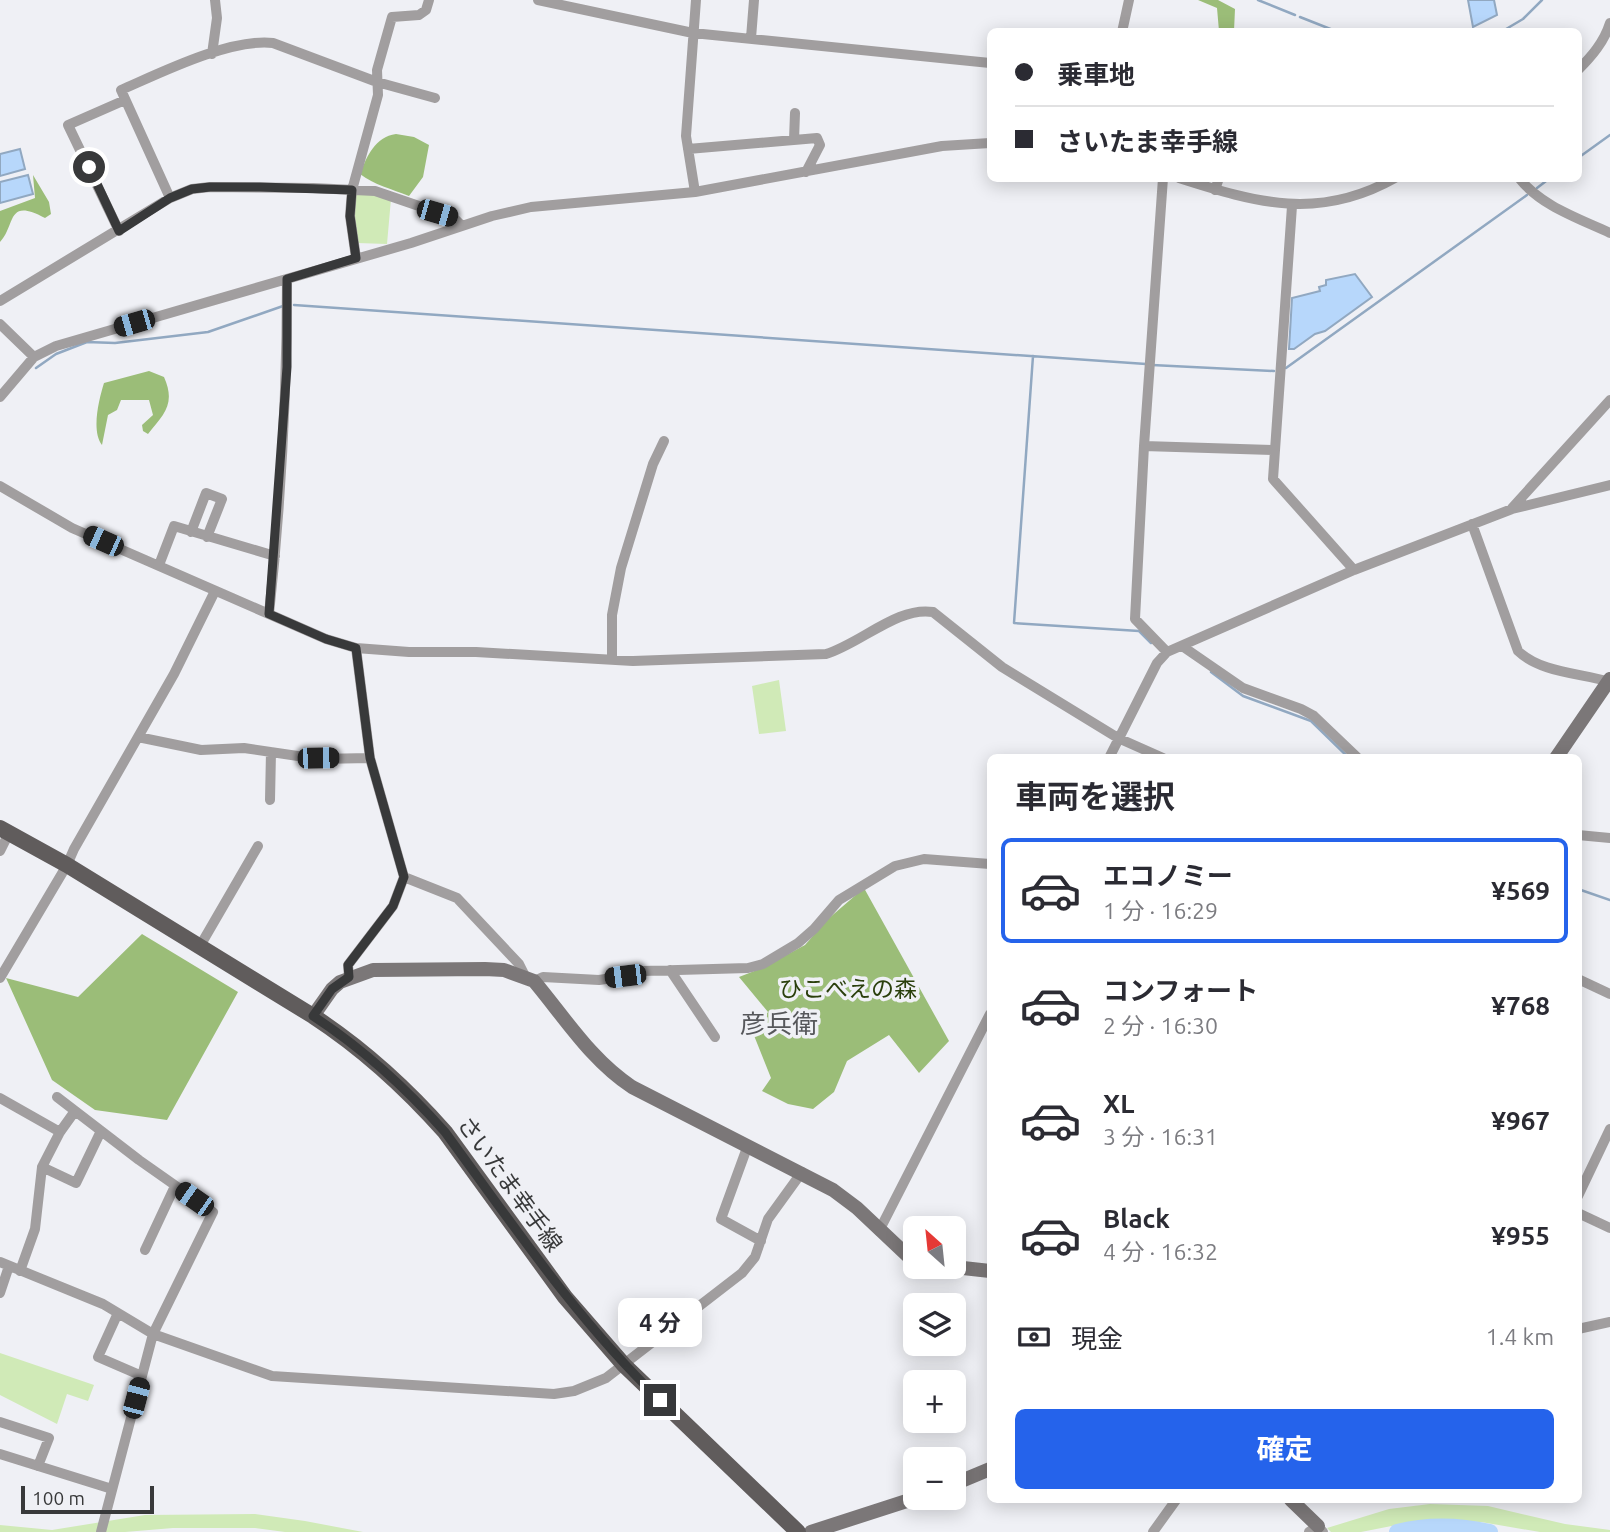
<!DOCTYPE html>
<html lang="ja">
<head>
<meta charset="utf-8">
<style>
  :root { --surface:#fff; --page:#f7f7f7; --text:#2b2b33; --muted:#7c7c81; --line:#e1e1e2; --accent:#2563eb }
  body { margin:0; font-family:Ubuntu,"Noto Sans JP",sans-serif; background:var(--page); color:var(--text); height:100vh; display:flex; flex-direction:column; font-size:26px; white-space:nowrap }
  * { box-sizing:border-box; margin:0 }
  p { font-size:23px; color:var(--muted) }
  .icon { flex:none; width:38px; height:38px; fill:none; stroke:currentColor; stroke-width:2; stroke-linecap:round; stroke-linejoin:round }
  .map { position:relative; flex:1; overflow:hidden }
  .side { position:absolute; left:987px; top:754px; width:595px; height:749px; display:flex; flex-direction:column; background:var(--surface); border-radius:10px; box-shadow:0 4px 18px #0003 }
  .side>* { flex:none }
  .banner { position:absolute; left:987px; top:28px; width:595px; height:154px; border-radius:10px; box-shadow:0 4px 18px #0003; display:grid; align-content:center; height:154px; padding:0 28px; background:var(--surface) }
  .needle { width:46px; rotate:333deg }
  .buttons { position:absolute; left:903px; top:1216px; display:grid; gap:14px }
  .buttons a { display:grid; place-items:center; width:63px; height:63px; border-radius:10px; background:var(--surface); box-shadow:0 4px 18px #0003; font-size:35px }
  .scale { position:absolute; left:21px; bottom:18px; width:133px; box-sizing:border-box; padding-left:7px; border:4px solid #38393a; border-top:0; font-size:19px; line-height:24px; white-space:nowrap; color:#38393a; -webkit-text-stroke:5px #eff0f5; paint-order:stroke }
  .end { position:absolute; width:32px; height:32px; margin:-16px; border:9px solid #38393a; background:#fff; box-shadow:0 0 0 4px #fff }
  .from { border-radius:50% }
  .bubble { position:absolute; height:49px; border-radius:10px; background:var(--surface); box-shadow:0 4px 18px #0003; font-size:23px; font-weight:700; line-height:49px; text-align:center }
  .car { position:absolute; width:21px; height:42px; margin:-21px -10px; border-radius:9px; box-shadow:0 0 5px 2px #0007; background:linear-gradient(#222 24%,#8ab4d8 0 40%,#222 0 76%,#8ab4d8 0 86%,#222 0) }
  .banner b { display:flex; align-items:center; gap:24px; height:66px; font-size:26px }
  .banner b+b { border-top:2px solid var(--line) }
  .banner i { width:18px; height:18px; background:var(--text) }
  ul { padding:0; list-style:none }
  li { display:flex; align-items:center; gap:21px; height:105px; margin:0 14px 10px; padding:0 14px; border:4px solid transparent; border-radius:10px }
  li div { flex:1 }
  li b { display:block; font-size:26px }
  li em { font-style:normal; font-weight:700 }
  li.on { border-color:var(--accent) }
  li>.icon { width:63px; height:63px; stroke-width:1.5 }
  h2 { padding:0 28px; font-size:32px; line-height:84px }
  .pay { display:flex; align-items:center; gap:18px; height:77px; padding:0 28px; font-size:26px }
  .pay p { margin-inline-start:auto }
  .button { display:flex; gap:14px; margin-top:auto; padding:14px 28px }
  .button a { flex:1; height:80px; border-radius:10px; background:var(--accent); color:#fff; font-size:28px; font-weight:700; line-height:80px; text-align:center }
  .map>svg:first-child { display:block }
</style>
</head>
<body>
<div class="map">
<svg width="1610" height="1532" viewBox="0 0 1610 1532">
  <rect width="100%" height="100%" fill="#eff0f5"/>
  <path fill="#d0eab7" d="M358,193H375L391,199L387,244L357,243L354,220L355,196Z
    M779,680L786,731L759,734L752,686Z
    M0,1353L94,1385L88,1401L67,1394L57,1424L0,1395Z
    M1430,1504L1488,1506L1565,1524L1610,1530V1532H1540L1481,1522L1417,1521L1361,1532H1331L1327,1528L1389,1509Z
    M255,1514L305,1521L363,1532H285L255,1528H173L125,1532H0V1525L52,1530L145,1515Z"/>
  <path fill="#9bbd78" d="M1198,0H1218L1235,9L1234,31H1219L1217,8Z
    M396,134L414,137L429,145L423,177L409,196C392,189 374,185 360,174C367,156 375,137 396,134Z
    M33,175L49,202L51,214L45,218C6,197 16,225 0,242V211L35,198Z
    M149,371L164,377C176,404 164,414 148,434L143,431L142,425L153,415L149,400H121L117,410L108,415L102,445C91,431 99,399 104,383Z
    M864,888L949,1041L919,1073L889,1035L847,1061L834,1092L813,1109L788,1104L762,1091L771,1078L753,1033L768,1012L739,977L762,968L805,945L828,919Z
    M142,934L238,992L167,1120L95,1110L52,1080L6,978L78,997Z"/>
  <path fill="#b7d7fb" stroke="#91a8c1" stroke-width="2" d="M1468,0H1494L1497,15L1473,27Z
    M20,149L25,169L0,176V154Z
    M28,175L33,194L0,203V182Z
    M1355,274L1372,297L1325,331L1315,334L1294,349H1289L1292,298L1320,291L1319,287L1326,285V280Z"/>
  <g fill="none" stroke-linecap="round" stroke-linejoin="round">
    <path stroke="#91a8c1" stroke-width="2.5" d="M1258,0L1295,15
      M1300,17L1338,32
      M1501,32L1523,19L1542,0
      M1578,158L1610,135
      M1537,188L1550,178
      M294,305L1146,364
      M1033,356L1014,623L1139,631L1151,643
      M1152,365L1274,371
      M36,368L56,354L87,342L115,343L208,332L283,306
      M1286,368L1527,195
      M1211,672L1243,696L1311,721L1349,758
      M1578,889L1610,900"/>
    <path stroke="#b7d7fb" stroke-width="16" d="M1397,1532C1429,1524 1458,1525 1490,1532"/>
    <path stroke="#a19e9f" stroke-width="10" d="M538,0L693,33L990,63
      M1122,32L1129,0
      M751,38L754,0
      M212,54L217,18L215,0
      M1578,70C1592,56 1604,42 1610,23
      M794,140L795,113
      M688,149L817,138L820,145L806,172
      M1163,178L1144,446L1135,619L1167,652
      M1179,178C1257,203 1319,221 1395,178
      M1519,178C1541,206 1578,218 1610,233
      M1215,190L1219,178
      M695,192L686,136L696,0
      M170,198L121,90C160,73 230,38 273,43L377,82L435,98
      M1292,206L1273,479L1354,570
      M119,231L68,125L125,100
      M356,258L350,216L352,190L378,95L377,70L392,17L419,15L426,10L429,0
      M0,301L170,198L192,189L210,187L313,188L375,191L454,218L462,226
      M0,324L34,357
      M0,397L34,357L56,346L411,243L492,216L531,207L695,192L942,146L990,143
      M1144,446L1275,450
      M0,486L72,528L326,639L356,648L409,652H476L633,661L826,654C860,644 898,606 933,612L1002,667L1118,738L1163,758
      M1512,508L1610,400
      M1472,524L1518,651C1541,673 1581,673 1610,682
      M191,532L206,493L222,499L207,537
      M159,565L174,526L275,556
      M269,614C281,503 287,391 287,279
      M1182,646L1243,688L1301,709L1314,716L1358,758
      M612,660V615L621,568L653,464L664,441
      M138,737L201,750L244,748L318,759L370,758
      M1109,758L1157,663L1167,652L1354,570L1512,509L1610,485
      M270,800L271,752
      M1578,835L1610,838
      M0,851L9,833
      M404,877L457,898L519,964L525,976
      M200,946L258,846
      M670,970L715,1037
      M349,977L348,965L393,906L404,877L370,758L356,648
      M0,978L67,865L74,849L174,674L215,591
      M1578,979L1610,994
      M534,981L543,977L599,980L625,976L643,971L748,968L763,964L798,943L814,929L839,900L895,866L924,859L990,864
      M57,1097L139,1160L213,1212L153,1334L101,1532
      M0,1098L60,1132L42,1167L35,1229L20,1271
      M60,1132L75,1111
      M748,1145L721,1219L761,1241
      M42,1167L76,1183L101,1131
      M1578,1196L1610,1129
      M1578,1213L1610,1228
      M879,1231L990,1014
      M145,1250L175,1186
      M0,1262L103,1304L153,1334L272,1376L554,1394L574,1391L606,1378L742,1273L755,1257L768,1219L802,1172
      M0,1293L9,1266
      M118,1313L98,1357L142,1376
      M1578,1329L1610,1322
      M0,1422L49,1438L38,1466
      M0,1454L112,1489
      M1153,1532L1176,1500
      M1309,1532L1318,1526L1323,1532"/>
    <path stroke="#7b7778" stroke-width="14" d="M1556,758L1610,679
      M313,1016L332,989L340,982L373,970L485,969L504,970L534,981C565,1018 591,1060 632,1087L833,1190L857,1208L910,1258L915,1260
      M954,1267L990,1271
      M954,1484L990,1469
      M1291,1500L1318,1526
      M811,1532L916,1498"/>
    <path stroke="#605c5c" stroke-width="16" d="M0,828L67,865L313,1016C362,1048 406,1088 445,1132L565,1297L624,1365L798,1532"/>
  </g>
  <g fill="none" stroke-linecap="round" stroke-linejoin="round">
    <path stroke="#38393a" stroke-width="9" d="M89,167L119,231L170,198L192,189L210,187H260L352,190L350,216L356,258L287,279V367L269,614L326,639L356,648L370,758L404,877L393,906L348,965L349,977L332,989L313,1016C362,1048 406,1088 445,1132C513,1225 577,1320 660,1400"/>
  </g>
  <g text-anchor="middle" stroke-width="7" stroke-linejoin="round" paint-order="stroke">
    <g font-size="23" fill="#2a3f0c" stroke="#eff0f5">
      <text x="848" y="997">ひこべえの森</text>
    </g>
    <g font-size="23" fill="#38393a" stroke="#eff0f5">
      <text transform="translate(510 1184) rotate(54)" y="8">さいたま幸手線</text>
    </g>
    <g font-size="26" fill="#56575b" stroke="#eff0f5">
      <text x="779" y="1033">彦兵衛</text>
    </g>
  </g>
</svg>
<div class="buttons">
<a><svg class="needle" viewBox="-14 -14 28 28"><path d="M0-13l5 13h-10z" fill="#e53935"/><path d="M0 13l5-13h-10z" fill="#7c7c81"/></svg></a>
<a><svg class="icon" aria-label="layers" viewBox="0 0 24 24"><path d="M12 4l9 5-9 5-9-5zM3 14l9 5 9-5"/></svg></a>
<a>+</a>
<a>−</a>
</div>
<div class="scale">100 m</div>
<i class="end from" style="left:89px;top:167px"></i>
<i class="end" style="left:660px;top:1400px"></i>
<div class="bubble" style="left:618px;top:1298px;width:84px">4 分</div>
<i class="car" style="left:437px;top:213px;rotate:106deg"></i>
<i class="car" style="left:134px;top:323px;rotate:254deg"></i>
<i class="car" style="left:103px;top:541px;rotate:294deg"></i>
<i class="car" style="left:318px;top:758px;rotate:89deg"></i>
<i class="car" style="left:625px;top:976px;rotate:263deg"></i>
<i class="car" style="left:194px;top:1199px;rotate:305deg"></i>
<i class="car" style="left:136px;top:1398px;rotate:15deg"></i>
<div class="banner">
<b><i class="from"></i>乗車地</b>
<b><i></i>さいたま幸手線</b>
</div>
<section class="side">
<h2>車両を選択</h2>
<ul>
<li class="on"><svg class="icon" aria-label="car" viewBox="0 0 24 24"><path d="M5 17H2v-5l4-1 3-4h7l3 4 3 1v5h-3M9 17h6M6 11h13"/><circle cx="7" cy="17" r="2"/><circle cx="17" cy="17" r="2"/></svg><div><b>エコノミー</b><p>1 分 · 16:29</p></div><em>¥569</em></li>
<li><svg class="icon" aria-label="car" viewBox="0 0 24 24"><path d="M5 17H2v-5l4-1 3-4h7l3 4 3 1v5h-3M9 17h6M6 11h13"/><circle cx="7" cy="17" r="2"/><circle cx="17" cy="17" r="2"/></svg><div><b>コンフォート</b><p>2 分 · 16:30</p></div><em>¥768</em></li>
<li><svg class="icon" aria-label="car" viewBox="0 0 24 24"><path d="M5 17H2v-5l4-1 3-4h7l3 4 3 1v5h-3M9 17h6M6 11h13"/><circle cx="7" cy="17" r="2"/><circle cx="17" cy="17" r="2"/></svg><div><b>XL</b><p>3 分 · 16:31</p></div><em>¥967</em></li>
<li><svg class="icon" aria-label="car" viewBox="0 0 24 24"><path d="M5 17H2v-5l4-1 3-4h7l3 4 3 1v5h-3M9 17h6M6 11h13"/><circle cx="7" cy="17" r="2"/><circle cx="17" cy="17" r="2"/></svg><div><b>Black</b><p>4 分 · 16:32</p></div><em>¥955</em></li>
</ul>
<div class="pay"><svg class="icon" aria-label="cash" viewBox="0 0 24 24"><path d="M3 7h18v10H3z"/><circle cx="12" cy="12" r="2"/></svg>現金<p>1.4 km</p></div>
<div class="button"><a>確定</a></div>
</section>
</div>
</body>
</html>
